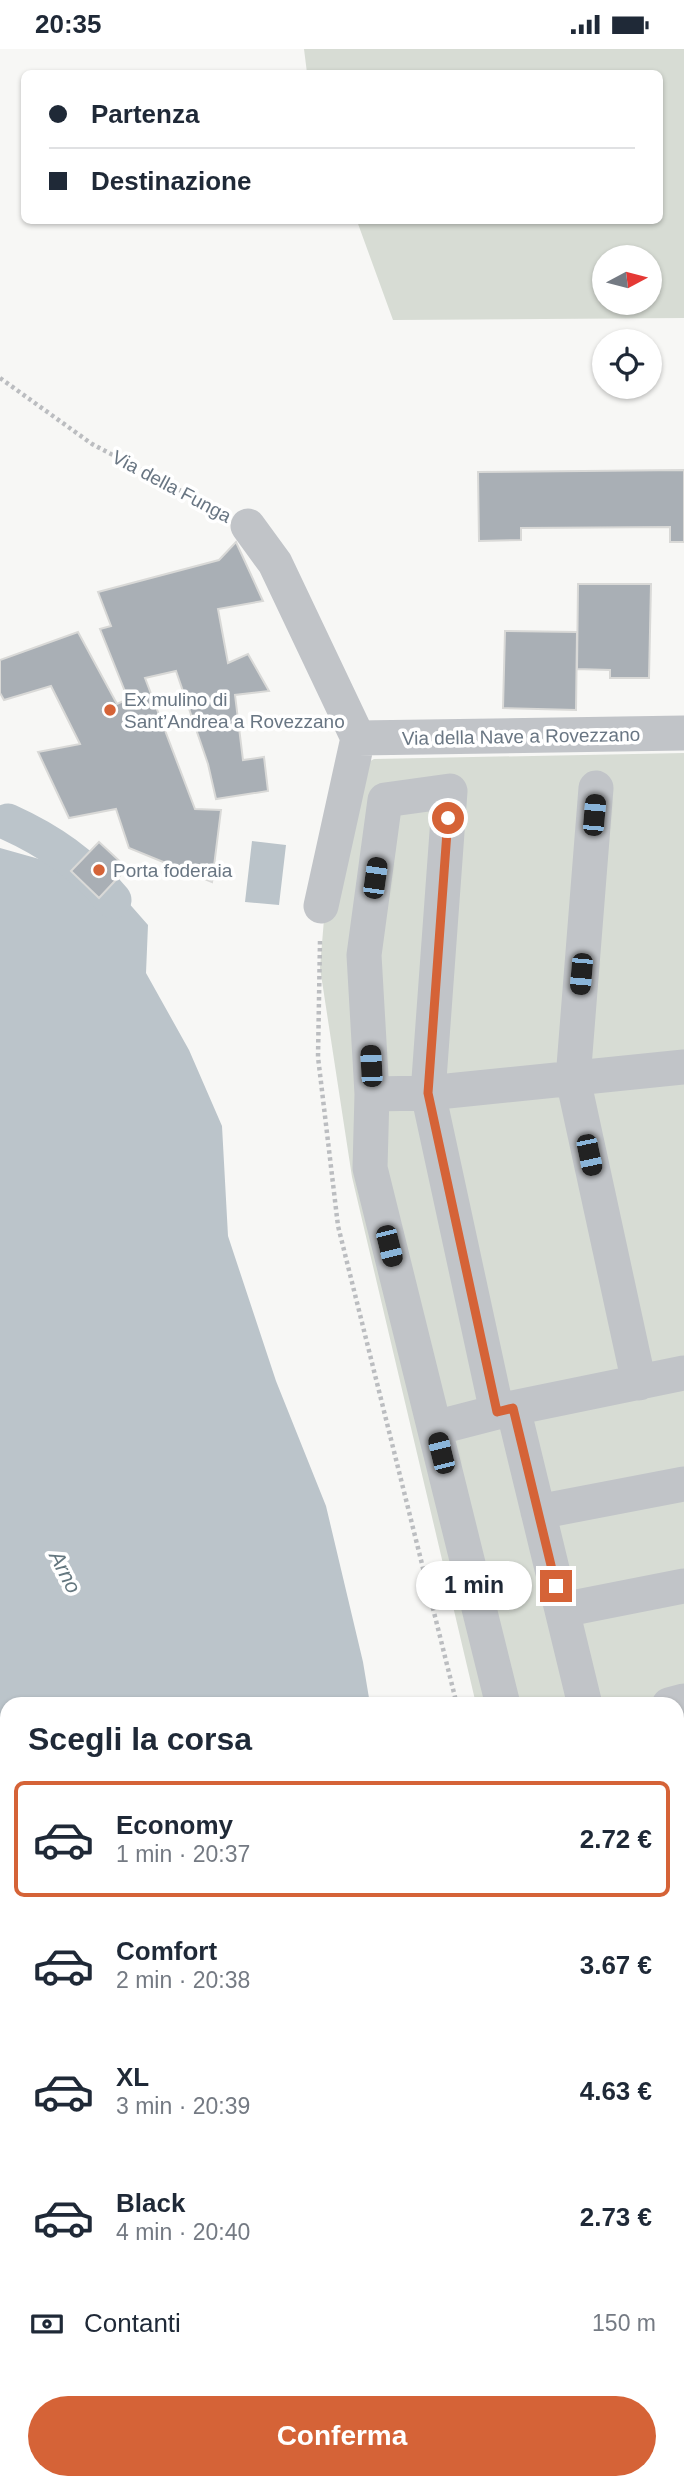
<!DOCTYPE html>
<html lang="it">
<head>
<meta charset="utf-8">
<style>
  :root { --surface:#fff; --page:#f6f6f7; --text:#1f2937; --muted:#747a83; --line:#e0e1e3; --accent:#d56337 }
  body { margin:0; font-family:Arial,sans-serif; background:var(--page); color:var(--text); height:100vh; display:flex; flex-direction:column; font-size:26px; white-space:nowrap }
  * { box-sizing:border-box; margin:0 }
  p { font-size:23px; color:var(--muted) }
  .icon { flex:none; width:38px; height:38px; fill:none; stroke:currentColor; stroke-width:2; stroke-linecap:round; stroke-linejoin:round }
  .map { position:relative; flex:1; overflow:hidden }
  .side { position:absolute; left:0px; top:1648px; width:684px; height:793px; display:flex; flex-direction:column; background:var(--surface); border-radius:21px 21px 0 0; box-shadow:0 2px 5px #0004 }
  .side>* { flex:none }
  .hud { position:absolute; left:21px; top:21px; width:642px; height:154px; border-radius:10px; box-shadow:0 2px 5px #0004; display:grid; align-content:center; height:154px; padding:0 28px; background:var(--surface) }
  .needle { width:46px; rotate:83deg }
  .controls { position:absolute; left:592px; top:196px; display:grid; gap:14px }
  .controls a { display:grid; place-items:center; width:70px; height:70px; border-radius:50%; background:var(--surface); box-shadow:0 2px 5px #0004; font-size:35px }
  .end { position:absolute; width:32px; height:32px; margin:-16px; border:9px solid #d56337; background:#fff; box-shadow:0 0 0 4px #fff }
  .from { border-radius:50% }
  .bubble { position:absolute; height:49px; border-radius:24px; background:var(--surface); box-shadow:0 2px 5px #0004; font-size:23px; font-weight:700; line-height:49px; text-align:center }
  .car { position:absolute; width:21px; height:42px; margin:-21px -10px; border-radius:9px; box-shadow:0 0 5px 2px #0007; background:linear-gradient(#222 24%,#8ab4d8 0 40%,#222 0 76%,#8ab4d8 0 86%,#222 0) }
  .hud b { display:flex; align-items:center; gap:24px; height:66px; font-size:26px }
  .hud b+b { border-top:2px solid var(--line) }
  .hud i { width:18px; height:18px; background:var(--text) }
  ul { padding:0; list-style:none }
  li { display:flex; align-items:center; gap:21px; height:116px; margin:0 14px 10px; padding:0 14px; border:4px solid transparent; border-radius:10px }
  li div { flex:1 }
  li b { display:block; font-size:26px }
  li em { font-style:normal; font-weight:700 }
  li.current { border-color:var(--accent) }
  li>.icon { width:63px; height:63px; stroke-width:1.5 }
  h2 { padding:0 28px; font-size:32px; line-height:84px }
  .pay { display:flex; align-items:center; gap:18px; height:77px; padding:0 28px; font-size:26px }
  .pay p { margin-inline-start:auto }
  .primary-button { display:flex; gap:14px; margin-top:auto; padding:14px 28px }
  .primary-button a { flex:1; height:80px; border-radius:42px; background:var(--accent); color:#fff; font-size:28px; font-weight:700; line-height:80px; text-align:center }
  .status { display:flex; justify-content:space-between; align-items:center; height:49px; padding:0 35px; background:var(--surface); direction:ltr }
  .status svg { height:19px; fill:currentColor }
  .map>svg:first-child { display:block }
</style>
</head>
<body>
<div class="status"><b>20:35</b><svg viewBox="0 0 49 12"><path d="M0 12V9h3v3zM5 12V6h3v6zM10 12V3h3v9zM15 12V0h3v12zM26 1h20v11H26zM47 4h2v5h-2z"/></svg></div>
<div class="map">
<svg width="684" height="2441" viewBox="0 0 684 2441">
  <rect width="100%" height="100%" fill="#f7f7f5"/>
  <path fill="#d7dcd4" fill-rule="evenodd" d="M304,0H684V269L393,271L357,172H660V24H307ZM604,208H649V254H604Z
    M684,704V2324L677,2311V1656L476,1655L352,1128L320,919L334,748L349,724L374,710Z"/>
  <path fill="#bbc4ca" d="M252,792L286,796L279,856L245,853Z
    M0,799L57,815L104,860L119,843L148,876L146,924L189,1001L222,1077L228,1187L276,1332L326,1457L363,1613L370,1655L7,1656V2170L0,2152Z
    M16,2434H575L578,2441H17Z"/>
  <g fill="none" stroke-linecap="round" stroke-linejoin="round">
    <path stroke="#bbc4ca" stroke-width="10" d="M2,2314L7,2312"/>
    <path stroke="#bbc4ca" stroke-width="37" d="M8,773C50,792 83,815 113,851"/>
  </g>
  <path fill="#a9afb5" stroke="#d9d9d7" stroke-width="2" d="M684,421V493H670V478L521,479V491L479,492L478,423Z
    M236,493L263,552L218,560L228,614L248,605L269,642L235,646L243,711L264,708L268,742L216,750L208,715L176,622L145,629L195,760L221,761L212,833L129,799L116,760L69,769L38,703L80,695L51,637L4,651L0,644V611L78,583L117,655L128,650L100,580L111,577L98,543L219,511Z
    M578,535H651L649,629H610V621L577,620Z
    M505,582L577,583L576,661L503,659Z
    M99,793L127,819L99,849L71,822Z"/>
  <g fill="none" stroke-linecap="round" stroke-linejoin="round">
    <path stroke="#bbbdc0" stroke-width="4.5" stroke-dasharray="3.5 3.5" stroke-linecap="butt" d="M0,329L92,395L217,461
      M320,892L318,1008L338,1177L457,1656
      M677,2383L684,2397"/>
    <path stroke="#c1c4c8" stroke-width="35" d="M248,477L275,514L358,689L321,857
      M358,689L684,684
      M596,739L573,1030L639,1334
      M372,1045L428,1044L684,1018
      M435,1379L497,1363
      M538,1463L684,1435
      M562,1561L684,1537
      M503,1656L370,1119L372,1045L364,906L385,751L450,742L428,1044L497,1363L513,1359
      M585,1656L513,1359L684,1324
      M669,1656L684,1652
      M677,1816L684,1811
      M677,1872L684,1871
      M677,1979L684,1977
      M677,2030L684,2057
      M677,2249L684,2261"/>
  </g>
  <g fill="none" stroke-linecap="round" stroke-linejoin="round">
    <path stroke="#d56337" stroke-width="9" d="M448,769L428,1044L497,1363L513,1359L556,1537"/>
  </g>
  <g fill="#d56337" stroke="#fff" stroke-width="2.5">
    <circle cx="110" cy="661" r="7"/>
    <circle cx="99" cy="821" r="7"/>
  </g>
  <g text-anchor="middle" stroke-width="7" stroke-linejoin="round" paint-order="stroke">
    <g font-size="19" fill="#697683" stroke="#fff">
      <text transform="translate(172 437) rotate(28)" y="7">Via della Funga</text>
      <text transform="translate(521 687) rotate(-1)" y="7">Via della Nave a Rovezzano</text>
    </g>
    <g font-size="19" fill="#697683" stroke="#fff" text-anchor="start">
      <text x="124" y="657">Ex mulino di<tspan x="124" dy="22">Sant’Andrea a Rovezzano</tspan></text>
      <text x="113" y="828">Porta foderaia</text>
    </g>
    <g font-size="21" font-style="italic" fill="#64777f" stroke="#fff">
      <text transform="translate(65 1523) rotate(63)" y="7">Arno</text>
    </g>
  </g>
</svg>
<div class="controls">
<a><svg class="needle" viewBox="-14 -14 28 28"><path d="M0-13l5 13h-10z" fill="#e53935"/><path d="M0 13l5-13h-10z" fill="#747a83"/></svg></a>
<a><svg class="icon" aria-label="locate" viewBox="0 0 24 24"><circle cx="12" cy="12" r="6"/><path d="M12 2v4M12 18v4M2 12h4M18 12h4"/></svg></a>
</div>
<i class="end from" style="left:448px;top:769px"></i>
<i class="end" style="left:556px;top:1537px"></i>
<div class="bubble" style="left:416px;top:1512px;width:116px">1 min</div>
<i class="car" style="left:594px;top:766px;rotate:5deg"></i>
<i class="car" style="left:375px;top:829px;rotate:8deg"></i>
<i class="car" style="left:581px;top:925px;rotate:185deg"></i>
<i class="car" style="left:371px;top:1017px;rotate:357deg"></i>
<i class="car" style="left:589px;top:1106px;rotate:168deg"></i>
<i class="car" style="left:389px;top:1197px;rotate:166deg"></i>
<i class="car" style="left:441px;top:1404px;rotate:346deg"></i>
<div class="hud">
<b><i class="from"></i>Partenza</b>
<b><i></i>Destinazione</b>
</div>
<section class="side">
<h2>Scegli la corsa</h2>
<ul>
<li class="current"><svg class="icon" aria-label="car" viewBox="0 0 24 24"><path d="M5 17H2v-5l4-1 3-4h7l3 4 3 1v5h-3M9 17h6M6 11h13"/><circle cx="7" cy="17" r="2"/><circle cx="17" cy="17" r="2"/></svg><div><b>Economy</b><p>1 min · 20:37</p></div><em>2.72 €</em></li>
<li><svg class="icon" aria-label="car" viewBox="0 0 24 24"><path d="M5 17H2v-5l4-1 3-4h7l3 4 3 1v5h-3M9 17h6M6 11h13"/><circle cx="7" cy="17" r="2"/><circle cx="17" cy="17" r="2"/></svg><div><b>Comfort</b><p>2 min · 20:38</p></div><em>3.67 €</em></li>
<li><svg class="icon" aria-label="car" viewBox="0 0 24 24"><path d="M5 17H2v-5l4-1 3-4h7l3 4 3 1v5h-3M9 17h6M6 11h13"/><circle cx="7" cy="17" r="2"/><circle cx="17" cy="17" r="2"/></svg><div><b>XL</b><p>3 min · 20:39</p></div><em>4.63 €</em></li>
<li><svg class="icon" aria-label="car" viewBox="0 0 24 24"><path d="M5 17H2v-5l4-1 3-4h7l3 4 3 1v5h-3M9 17h6M6 11h13"/><circle cx="7" cy="17" r="2"/><circle cx="17" cy="17" r="2"/></svg><div><b>Black</b><p>4 min · 20:40</p></div><em>2.73 €</em></li>
</ul>
<div class="pay"><svg class="icon" aria-label="cash" viewBox="0 0 24 24"><path d="M3 7h18v10H3z"/><circle cx="12" cy="12" r="2"/></svg>Contanti<p>150 m</p></div>
<div class="primary-button"><a>Conferma</a></div>
</section>
</div>
</body>
</html>
